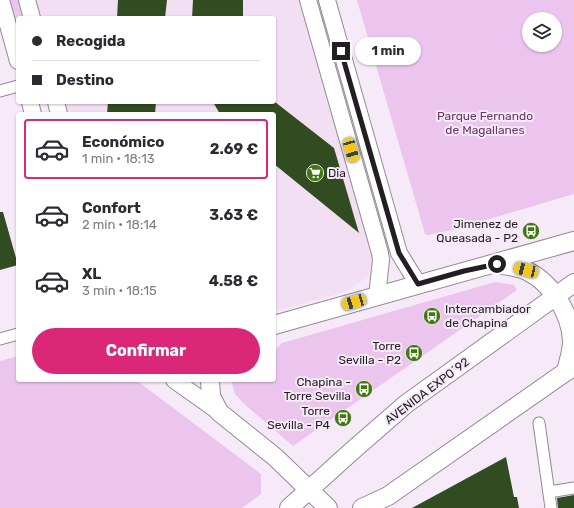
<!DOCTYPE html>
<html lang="es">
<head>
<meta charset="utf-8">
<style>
  :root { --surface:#fff; --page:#f7f7f7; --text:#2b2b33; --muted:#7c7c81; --line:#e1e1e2; --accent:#db2777 }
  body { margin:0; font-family:Rubik,sans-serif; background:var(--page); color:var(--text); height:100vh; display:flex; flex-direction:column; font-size:15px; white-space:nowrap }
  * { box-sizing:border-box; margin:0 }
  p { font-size:13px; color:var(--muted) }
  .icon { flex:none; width:22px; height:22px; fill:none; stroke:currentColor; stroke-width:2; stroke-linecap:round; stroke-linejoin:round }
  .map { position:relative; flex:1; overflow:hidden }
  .sheet { position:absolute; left:16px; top:112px; width:260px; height:270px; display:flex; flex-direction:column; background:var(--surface); border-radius:4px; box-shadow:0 1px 3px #0004 }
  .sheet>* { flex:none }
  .hud { position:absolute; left:16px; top:16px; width:260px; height:88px; border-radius:4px; box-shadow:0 1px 3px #0004; display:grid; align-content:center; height:88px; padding:0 16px; background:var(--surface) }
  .buttons { position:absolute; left:522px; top:12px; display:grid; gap:8px }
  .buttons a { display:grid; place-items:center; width:40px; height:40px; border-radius:50%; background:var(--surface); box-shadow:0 1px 3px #0004; font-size:20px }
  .end { position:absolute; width:18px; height:18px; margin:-9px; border:5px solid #231e23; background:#fff; box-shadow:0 0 0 2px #fff }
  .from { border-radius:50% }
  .bubble { position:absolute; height:28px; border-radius:14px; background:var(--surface); box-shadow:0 1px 3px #0004; font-size:13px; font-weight:700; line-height:28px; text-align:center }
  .car { position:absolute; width:12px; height:24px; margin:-12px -6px; border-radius:5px; box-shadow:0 0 3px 1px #0007; background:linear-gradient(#f5c518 24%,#345 0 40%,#f5c518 0 76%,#345 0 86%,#f5c518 0) }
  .hud b { display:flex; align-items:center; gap:14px; height:38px; font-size:15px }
  .hud b+b { border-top:1px solid var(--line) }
  .hud i { width:10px; height:10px; background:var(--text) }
  ul { padding:7px 0 0; list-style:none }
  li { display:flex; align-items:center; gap:12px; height:60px; margin:0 8px 6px; padding:0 8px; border:2px solid transparent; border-radius:4px }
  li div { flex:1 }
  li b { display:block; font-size:15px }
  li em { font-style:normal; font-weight:700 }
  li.selected { border-color:var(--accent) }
  li>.icon { width:36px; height:36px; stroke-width:1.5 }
  .action { display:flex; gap:8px; margin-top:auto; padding:8px 16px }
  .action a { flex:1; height:46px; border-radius:24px; background:var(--accent); color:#fff; font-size:16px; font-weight:700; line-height:46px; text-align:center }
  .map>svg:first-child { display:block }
</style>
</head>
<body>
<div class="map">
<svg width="574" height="508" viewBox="0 0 574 508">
  <rect width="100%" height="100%" fill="#f7eaf8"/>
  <path fill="#f2dff3" d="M34,0H302L374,253V264L371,271L366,278L350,289L341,293L274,312V114H66L63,102H274V18H39Z"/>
  <path fill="#ecc5ef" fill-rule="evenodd" d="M8,0H21L26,18H18V28L16,29Z
    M357,0H574V194L452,230L428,235L425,234ZM529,19H555V45H529Z
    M495,282L514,285L517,290L293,446L243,403L235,394L231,380H274V351L282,343Z
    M18,356V380H136L261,474V494L242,508H0V361Z"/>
  <path fill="#314c21" d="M118,0H167L165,18H117Z
    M193,0H243V18H192Z
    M108,102H156L155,114H107Z
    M213,102H275L334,148L359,233L274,164V114H220Z
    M0,212H3L18,265L0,270Z
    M506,457L514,497H517L519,508H412Z
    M574,495V508H558L557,498Z"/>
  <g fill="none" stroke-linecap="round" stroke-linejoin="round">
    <defs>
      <path id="street" d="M0,91L18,86
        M0,339L18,334
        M539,423L551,508
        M549,492L574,488"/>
      <path id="secondary" d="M1,0L18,61
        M27,0L32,18
        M308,0L380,253L381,260L377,296
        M327,0L399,253L418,284
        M30,102L33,114
        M56,102L59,114
        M174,380L219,412"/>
      <path id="primary" d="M497,264C507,266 519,267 527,271C552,283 571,314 572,341C572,352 568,362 566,372
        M274,325L574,241
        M210,380L211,396L219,412L275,457L328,508
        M289,508L352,451L406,404L574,283
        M362,508L388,496L574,366"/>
    </defs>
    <use href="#street" stroke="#958995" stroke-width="13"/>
    <use href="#secondary" stroke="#958995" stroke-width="18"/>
    <use href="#primary" stroke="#958995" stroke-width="20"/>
    <use href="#street" stroke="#fff" stroke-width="11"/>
    <use href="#secondary" stroke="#fff" stroke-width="16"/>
    <use href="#primary" stroke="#fff" stroke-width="18"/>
  </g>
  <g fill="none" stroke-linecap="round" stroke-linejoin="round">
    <path stroke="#231e23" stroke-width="5" d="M341,51L399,253L418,284L464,271L497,264"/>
  </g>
  <defs>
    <symbol id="supermarket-disc" viewBox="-11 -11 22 22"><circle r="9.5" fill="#3f780f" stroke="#f7eaf8"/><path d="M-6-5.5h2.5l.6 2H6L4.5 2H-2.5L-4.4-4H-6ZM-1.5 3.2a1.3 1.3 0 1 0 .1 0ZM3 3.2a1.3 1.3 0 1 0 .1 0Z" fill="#fff"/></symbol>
    <symbol id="bus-disc" viewBox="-11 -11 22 22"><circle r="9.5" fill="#3f780f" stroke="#f7eaf8"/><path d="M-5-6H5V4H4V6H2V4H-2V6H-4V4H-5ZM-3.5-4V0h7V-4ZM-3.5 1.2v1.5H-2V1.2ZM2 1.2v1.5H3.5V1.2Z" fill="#fff"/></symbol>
  </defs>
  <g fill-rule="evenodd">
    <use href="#supermarket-disc" x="305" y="163" width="20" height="20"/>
    <use href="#bus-disc" x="521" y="221" width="20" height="20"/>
    <use href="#bus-disc" x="422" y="306" width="20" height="20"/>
    <use href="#bus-disc" x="404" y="343" width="20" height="20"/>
    <use href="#bus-disc" x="354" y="379" width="20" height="20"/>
    <use href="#bus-disc" x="333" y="408" width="20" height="20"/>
  </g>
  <g text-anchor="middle" stroke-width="4" stroke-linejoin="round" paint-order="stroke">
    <g font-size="12" fill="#69366d" stroke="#f7eaf8">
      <text x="485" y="120">Parque Fernando<tspan x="485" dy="14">de Magallanes</tspan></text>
    </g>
    <g font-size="12" fill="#231e23" stroke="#f7eaf8" text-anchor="end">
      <text x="328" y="177" text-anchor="start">Dia</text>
      <text x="518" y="228">Jimenez de<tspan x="518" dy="14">Queasada - P2</tspan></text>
      <text x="445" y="313" text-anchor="start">Intercambiador<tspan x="445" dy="14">de Chapina</tspan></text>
      <text x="401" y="350">Torre<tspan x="401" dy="14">Sevilla - P2</tspan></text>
      <text x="351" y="386">Chapina -<tspan x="351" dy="14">Torre Sevilla</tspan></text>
      <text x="330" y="415">Torre<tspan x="330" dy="14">Sevilla - P4</tspan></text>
    </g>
    <g font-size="12" fill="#231e23" stroke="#f7eaf8">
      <text transform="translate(427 391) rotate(-37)" y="4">AVENIDA EXPO´92</text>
    </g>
  </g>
</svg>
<div class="buttons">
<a><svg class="icon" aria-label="layers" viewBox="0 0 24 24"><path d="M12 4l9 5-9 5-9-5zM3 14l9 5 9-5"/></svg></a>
</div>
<i class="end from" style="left:497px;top:264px"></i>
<i class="end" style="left:341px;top:51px"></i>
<div class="bubble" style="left:355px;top:37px;width:66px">1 min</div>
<i class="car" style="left:351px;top:150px;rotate:164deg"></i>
<i class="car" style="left:526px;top:270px;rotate:283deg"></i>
<i class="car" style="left:354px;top:302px;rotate:254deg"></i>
<div class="hud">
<b><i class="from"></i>Recogida</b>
<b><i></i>Destino</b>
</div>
<section class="sheet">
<ul>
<li class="selected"><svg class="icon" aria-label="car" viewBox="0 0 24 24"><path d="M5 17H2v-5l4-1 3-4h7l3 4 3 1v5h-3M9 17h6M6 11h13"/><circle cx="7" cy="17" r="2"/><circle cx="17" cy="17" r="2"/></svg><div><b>Económico</b><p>1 min · 18:13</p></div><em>2.69 €</em></li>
<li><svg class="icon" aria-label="car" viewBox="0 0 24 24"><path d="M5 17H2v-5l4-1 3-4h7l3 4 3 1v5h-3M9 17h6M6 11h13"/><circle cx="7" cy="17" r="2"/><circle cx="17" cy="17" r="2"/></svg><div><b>Confort</b><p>2 min · 18:14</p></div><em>3.63 €</em></li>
<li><svg class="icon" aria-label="car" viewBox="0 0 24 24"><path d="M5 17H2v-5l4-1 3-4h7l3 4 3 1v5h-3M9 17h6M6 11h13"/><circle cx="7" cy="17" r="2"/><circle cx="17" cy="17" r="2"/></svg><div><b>XL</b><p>3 min · 18:15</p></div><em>4.58 €</em></li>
</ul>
<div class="action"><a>Confirmar</a></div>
</section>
</div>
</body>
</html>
